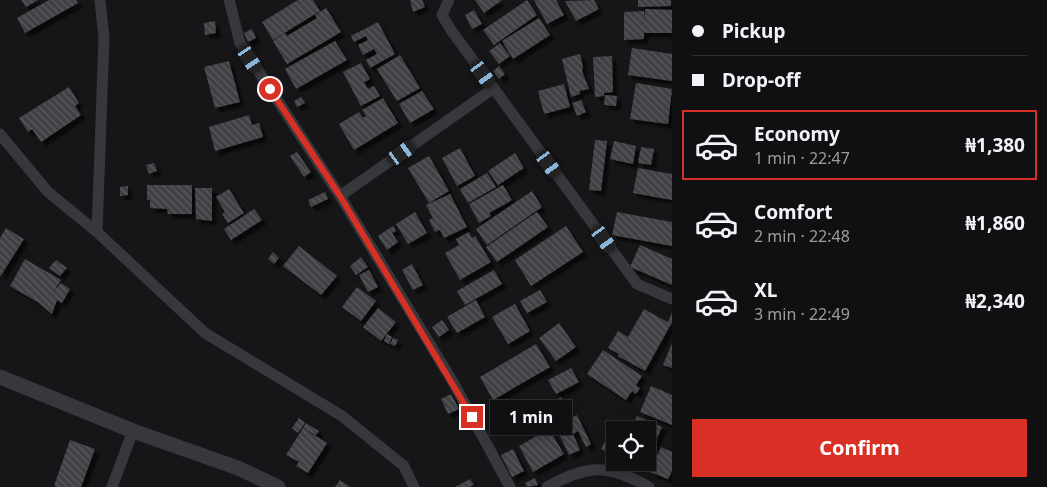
<!DOCTYPE html>
<html lang="en">
<head>
<meta charset="utf-8">
<style>
  :root { --surface:#101012; --page:#1e1e20; --text:#f1f3f6; --muted:#9c9d9f; --line:#303032; --accent:#d93025 }
  body { margin:0; font-family:"Noto Sans",sans-serif; background:var(--page); color:var(--text); height:100vh; display:flex; flex-direction:column; font-size:19px; white-space:nowrap }
  * { box-sizing:border-box; margin:0 }
  p { font-size:16px; color:var(--muted) }
  .icon { flex:none; width:28px; height:28px; fill:none; stroke:currentColor; stroke-width:2; stroke-linecap:round; stroke-linejoin:round }
  .map { position:relative; flex:1; overflow:hidden }
  .side { display:flex; flex-direction:column; background:var(--surface); width:375px }
  .side>* { flex:none }
  .top-card { display:grid; align-content:center; height:110px; padding:0 20px; background:var(--surface) }
  .fabs { position:absolute; left:606px; top:421px; display:grid; gap:10px }
  .fabs a { display:grid; place-items:center; width:50px; height:50px; border-radius:0px; background:var(--surface); box-shadow:0 2px 12px #0003,0 0 0 1px var(--line); font-size:25px }
  .end { position:absolute; width:22px; height:22px; margin:-11px; border:6px solid #d93025; background:#fff; box-shadow:0 0 0 2px #fff }
  .from { border-radius:50% }
  .bubble { position:absolute; height:35px; border-radius:0px; background:var(--surface); box-shadow:0 2px 12px #0003,0 0 0 1px var(--line); font-size:16px; font-weight:700; line-height:35px; text-align:center }
  .car { position:absolute; width:15px; height:30px; margin:-15px -8px; border-radius:6px; box-shadow:0 0 4px 1px #0007; background:linear-gradient(#222 24%,#8ab4d8 0 40%,#222 0 76%,#8ab4d8 0 86%,#222 0) }
  .top-card b { display:flex; align-items:center; gap:18px; height:48px; font-size:19px }
  .top-card b+b { border-top:1px solid var(--line) }
  .top-card i { width:12px; height:12px; background:var(--text) }
  ul { padding:0; list-style:none }
  li { display:flex; align-items:center; gap:15px; height:70px; margin:0 10px 8px; padding:0 10px; border:2px solid transparent; border-radius:0px }
  li div { flex:1 }
  li b { display:block; font-size:19px }
  li em { font-style:normal; font-weight:700 }
  li.on { border-color:var(--accent) }
  li>.icon { width:45px; height:45px; stroke-width:1.5 }
  .cta { display:flex; gap:10px; margin-top:auto; padding:10px 20px }
  .cta a { flex:1; height:58px; border-radius:0px; background:var(--accent); color:#fff; font-size:20px; font-weight:700; line-height:58px; text-align:center }
  main { display:flex; flex:1; min-height:0 }
  .map>svg:first-child { display:block }
</style>
</head>
<body>
<main>
<div class="map">
<svg width="672" height="487" viewBox="0 0 672 487">
  <defs>
    <pattern id="building-back-hatch" width="6" height="6" patternUnits="userSpaceOnUse" patternTransform="scale(1.25)"><rect width="6" height="6" fill="#404145"/><path d="M-1 5l2 2M0 0l6 6M5-1l2 2" fill="none" stroke="#595a5e"/></pattern>
    <filter id="shadow"><feDropShadow dx="4.5" dy="4.5" stdDeviation="1" flood-color="#0009"/></filter>
  </defs>
  <rect width="100%" height="100%" fill="#161618"/>
  <path fill="url(#building-back-hatch)" filter="url(#shadow)" d="M21,0H38L26,7Z
    M49,0H76L78,3L25,33L17,18Z
    M298,0H313L320,11L273,40L262,22Z
    M410,0H422L425,7L413,12Z
    M475,0H502L484,13Z
    M527,0L537,15L494,45L483,30Z
    M534,0H556L564,15L547,24Z
    M594,0L599,9L576,21L565,1Z
    M638,0H671V6L638,7Z
    M326,8L341,32L287,64L273,41L285,33L287,36L317,18L315,15Z
    M645,9L672,10V33H644V39L624,40V12L644,11V24Z
    M474,10L482,24L472,29L465,15Z
    M539,18L550,35L513,59L502,41Z
    M215,21L216,33L205,35L204,23Z
    M378,22L395,54L370,68L366,60L377,54L374,49L363,55L358,45L368,40L366,36L354,42L351,36Z
    M252,29L256,38L248,42L244,33Z
    M335,41L347,60L296,89L285,69Z
    M500,43L510,56L499,64L489,51Z
    M632,48L672,54V81L628,75Z
    M580,54L583,67L582,71L589,89L579,91L580,94L571,97L562,59Z
    M400,55L420,88L397,101L377,69Z
    M612,56L613,92L604,93V96L595,97L593,57Z
    M229,61L240,102L215,108L204,67Z
    M361,63L370,79L364,82L368,89L374,86L380,96L361,106L343,72Z
    M499,66L505,74L499,79L493,71Z
    M636,83L672,89L668,124L630,119Z
    M564,84L570,107L544,114L538,91Z
    M69,87L79,103L75,106L81,115L41,142L32,129L28,132L19,118Z
    M422,91L434,109L410,123L399,104Z
    M605,95L617,96L616,106L604,105Z
    M301,97L305,103L297,107L294,101Z
    M383,98L398,123L354,150L339,124L359,112L363,118L366,116L362,110Z
    M581,100L586,112L577,116L572,103Z
    M249,115L252,125L259,123L263,137L215,151L209,127Z
    M595,140L607,141L601,191L589,190Z
    M614,141L636,146L633,164L610,159Z
    M641,147L654,149L651,165L638,163Z
    M460,148L475,176L457,186L442,158Z
    M297,152L311,172L304,177L290,156Z
    M515,153L524,168L498,185L488,171Z
    M429,156L449,191L429,203L408,168Z
    M154,163L157,171L149,174L146,165Z
    M638,168L672,174V200L633,193Z
    M487,173L496,187L468,203L460,189Z
    M147,185H192V214H168L167,209L150,208V200H147Z
    M503,185L512,200L489,213L491,216L479,223L469,204Z
    M128,186V195L120,196V187Z
    M195,188H212V221L196,219Z
    M229,189L244,213L228,223L222,214L225,212L216,197Z
    M532,191L542,207L487,245L476,229Z
    M325,192L328,199L311,207L308,200Z
    M450,194L467,227L444,238L440,230L435,232L429,220L433,218L426,205Z
    M254,209L262,220L231,240L224,229Z
    M415,212L427,233L408,244L396,224Z
    M537,212L548,227L497,262L486,247Z
    M617,212L672,222V246L612,235Z
    M393,226L396,231L392,233L398,242L387,250L378,236Z
    M566,226L583,252L531,286L515,260Z
    M6,228L24,239L0,277V238Z
    M469,232L472,238L475,236L491,262L460,280L445,253L459,245L456,239Z
    M640,245L672,259V285L630,267Z
    M299,246L337,276L321,295L283,266Z
    M273,252L279,258L274,264L268,259Z
    M361,257L368,267L356,275L350,266Z
    M25,259L61,280L54,291L61,283L70,289L62,303L57,300L52,314L39,303L10,286Z
    M56,260L67,268L60,276L49,268Z
    M412,264L423,285L413,290L402,270Z
    M369,270L378,287L368,292L359,275Z
    M494,270L502,284L465,305L457,291Z
    M357,287L376,301L361,321L342,307Z
    M540,290L547,302L527,313L520,301Z
    M476,300L485,317L457,333L447,317Z
    M515,304L530,331L508,344L492,317Z
    M378,308L396,322L381,341L363,327Z
    M644,309L671,324L645,371L618,356L619,354L608,348L618,331L628,337Z
    M672,312V324L668,322Z
    M442,320L449,330L439,337L432,327Z
    M559,323L576,347L556,361L539,338Z
    M387,334L392,337L389,344L384,341Z
    M393,338L398,340L395,346L390,344Z
    M672,343V368L663,365Z
    M536,344L550,367L493,400L480,377Z
    M603,350L642,376L636,385L640,388L636,394L632,391L626,400L587,374Z
    M571,368L579,382L556,394L548,380Z
    M651,386L672,395V425L640,412Z
    M451,394L459,409L448,414L441,399Z
    M561,397L571,414L534,434L524,417Z
    M577,415L591,444L586,447L578,431L573,434L580,450L569,455L555,426Z
    M637,416L662,427L651,452L648,451V430H631Z
    M299,418L305,423L298,433L292,428Z
    M306,423L319,431L316,435L303,428Z
    M303,428L327,443L308,473L296,466L299,462L286,455Z
    M549,429L564,454L533,472L519,446Z
    M606,439L614,442L609,453L601,449Z
    M70,440L95,449L81,487H58L54,486Z
    M661,447L672,452V471L668,479L650,472Z
    M513,449L524,471L512,477L501,455Z
    M535,478L538,485L527,487L525,483Z
    M470,479L474,485L469,487H455Z
    M340,480L350,487H335Z"/>
  <g fill="none" stroke-linecap="round" stroke-linejoin="round">
    <path stroke="#37383d" stroke-width="11" d="M229,0L240,43L340,196L453,382L510,487
      M449,0L442,15L451,30L637,284L672,299
      M0,134L48,192L97,232L205,333L342,416L404,466L414,487
      M340,196L494,88
      M97,232L104,38L100,0
      M112,487L133,431
      M547,487C590,464 607,464 649,487"/>
    <path stroke="#37383d" stroke-width="15" d="M0,377L133,431L238,468L278,487"/>
  </g>
  <g fill="none" stroke-linecap="round" stroke-linejoin="round">
    <path stroke="#d93025" stroke-width="6" d="M270,89L340,196L472,417"/>
  </g>
</svg>
<div class="fabs">
<a><svg class="icon" aria-label="locate" viewBox="0 0 24 24"><circle cx="12" cy="12" r="6"/><path d="M12 2v4M12 18v4M2 12h4M18 12h4"/></svg></a>
</div>
<i class="end from" style="left:270px;top:89px"></i>
<i class="end" style="left:472px;top:417px"></i>
<div class="bubble" style="left:490px;top:400px;width:82px">1 min</div>
<i class="car" style="left:250px;top:59px;rotate:147deg"></i>
<i class="car" style="left:483px;top:74px;rotate:144deg"></i>
<i class="car" style="left:402px;top:153px;rotate:55deg"></i>
<i class="car" style="left:549px;top:164px;rotate:144deg"></i>
<i class="car" style="left:604px;top:239px;rotate:144deg"></i>
</div>
<section class="side">
<div class="top-card">
<b><i class="from"></i>Pickup</b>
<b><i></i>Drop-off</b>
</div>
<ul>
<li class="on"><svg class="icon" aria-label="car" viewBox="0 0 24 24"><path d="M5 17H2v-5l4-1 3-4h7l3 4 3 1v5h-3M9 17h6M6 11h13"/><circle cx="7" cy="17" r="2"/><circle cx="17" cy="17" r="2"/></svg><div><b>Economy</b><p>1 min · 22:47</p></div><em>₦1,380</em></li>
<li><svg class="icon" aria-label="car" viewBox="0 0 24 24"><path d="M5 17H2v-5l4-1 3-4h7l3 4 3 1v5h-3M9 17h6M6 11h13"/><circle cx="7" cy="17" r="2"/><circle cx="17" cy="17" r="2"/></svg><div><b>Comfort</b><p>2 min · 22:48</p></div><em>₦1,860</em></li>
<li><svg class="icon" aria-label="car" viewBox="0 0 24 24"><path d="M5 17H2v-5l4-1 3-4h7l3 4 3 1v5h-3M9 17h6M6 11h13"/><circle cx="7" cy="17" r="2"/><circle cx="17" cy="17" r="2"/></svg><div><b>XL</b><p>3 min · 22:49</p></div><em>₦2,340</em></li>
</ul>
<div class="cta"><a>Confirm</a></div>
</section>
</main>
</body>
</html>
